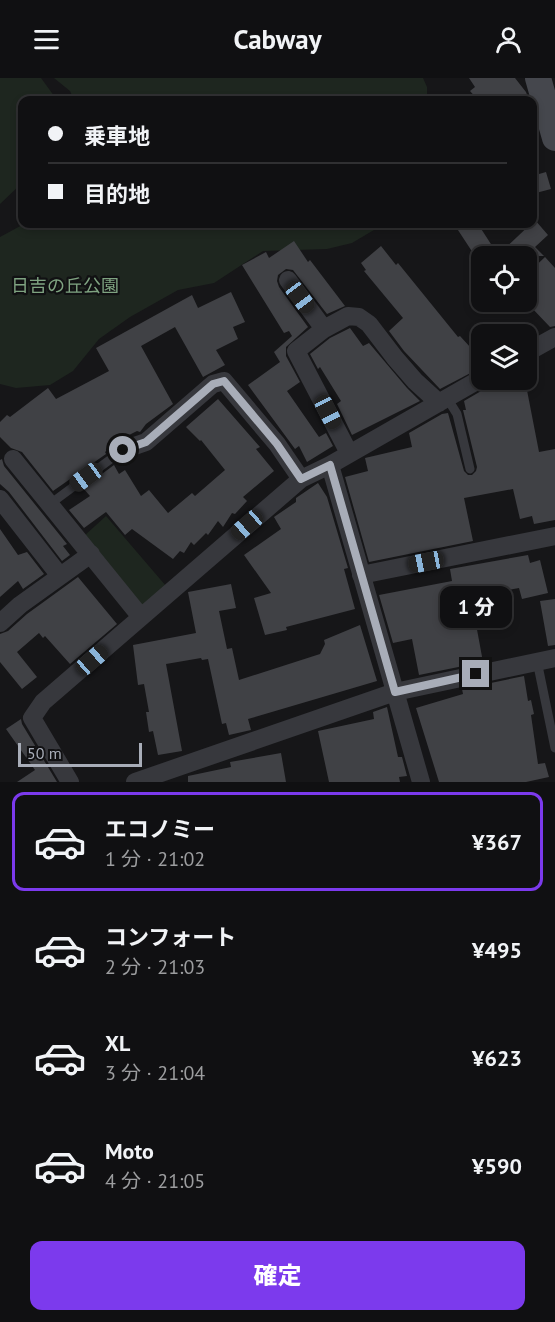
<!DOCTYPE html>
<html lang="ja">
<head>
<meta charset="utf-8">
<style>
  :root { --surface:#101012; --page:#1e1e20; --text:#f1f3f6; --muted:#9c9d9f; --line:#303032; --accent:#7c3aed }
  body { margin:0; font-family:"PT Sans","Noto Sans JP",sans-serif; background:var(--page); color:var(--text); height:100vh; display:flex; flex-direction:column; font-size:22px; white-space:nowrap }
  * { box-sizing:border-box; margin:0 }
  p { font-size:20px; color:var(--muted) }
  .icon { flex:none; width:33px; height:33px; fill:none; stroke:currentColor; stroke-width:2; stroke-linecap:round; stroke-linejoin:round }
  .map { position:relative; height:704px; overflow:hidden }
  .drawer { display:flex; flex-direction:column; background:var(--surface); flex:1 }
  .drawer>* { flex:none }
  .top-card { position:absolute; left:18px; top:18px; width:519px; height:132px; border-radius:12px; box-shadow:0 3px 9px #0003,0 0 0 2px var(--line); display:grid; align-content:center; height:132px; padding:0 30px; background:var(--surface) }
  .controls { position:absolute; left:471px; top:168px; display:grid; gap:12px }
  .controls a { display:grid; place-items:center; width:66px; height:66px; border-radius:12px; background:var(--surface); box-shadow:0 3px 9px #0003,0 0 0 2px var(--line); font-size:30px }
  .scale { position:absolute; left:18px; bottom:15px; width:124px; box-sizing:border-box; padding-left:6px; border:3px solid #a8adb8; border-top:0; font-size:16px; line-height:21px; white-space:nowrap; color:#a8adb8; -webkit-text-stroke:4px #111113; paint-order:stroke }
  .end { position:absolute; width:27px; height:27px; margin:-14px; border:8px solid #a8adb8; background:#111; box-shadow:0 0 0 3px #111 }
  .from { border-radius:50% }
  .bubble { position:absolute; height:42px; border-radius:12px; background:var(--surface); box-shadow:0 3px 9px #0003,0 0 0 2px var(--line); font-size:20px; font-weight:800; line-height:42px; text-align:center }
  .car { position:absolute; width:18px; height:36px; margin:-18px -9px; border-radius:8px; box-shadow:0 0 4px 2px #0007; background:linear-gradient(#222 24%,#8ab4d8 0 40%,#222 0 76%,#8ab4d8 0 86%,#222 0) }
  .top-card b { display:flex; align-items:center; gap:21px; height:57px; font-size:22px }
  .top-card b+b { border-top:2px solid var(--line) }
  .top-card i { width:15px; height:15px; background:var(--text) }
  ul { padding:10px 0 0; list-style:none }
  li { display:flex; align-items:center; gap:18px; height:99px; margin:0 12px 9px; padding:0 18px; border:3px solid transparent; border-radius:12px }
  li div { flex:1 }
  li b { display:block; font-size:22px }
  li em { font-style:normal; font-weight:800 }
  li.selected { border-color:var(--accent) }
  li>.icon { width:54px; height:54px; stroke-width:1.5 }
  .primary-button { display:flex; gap:12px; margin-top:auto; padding:12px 30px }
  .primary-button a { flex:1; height:69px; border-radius:12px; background:var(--accent); color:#fff; font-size:24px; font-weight:800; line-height:69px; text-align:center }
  header { display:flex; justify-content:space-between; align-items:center; height:78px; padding:0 30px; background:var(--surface); font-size:27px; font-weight:800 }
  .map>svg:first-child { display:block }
</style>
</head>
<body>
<header><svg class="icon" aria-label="menu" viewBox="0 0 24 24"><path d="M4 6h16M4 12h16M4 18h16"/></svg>Cabway<svg class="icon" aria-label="person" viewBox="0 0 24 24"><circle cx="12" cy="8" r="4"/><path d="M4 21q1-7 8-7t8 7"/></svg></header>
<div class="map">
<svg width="555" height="704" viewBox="0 0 555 704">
  <rect width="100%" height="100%" fill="#161618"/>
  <path fill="#1e261f" d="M0,0H41L57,22H22V105L0,126Z
    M54,0H423L427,9V22H74L70,13Z
    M24,146H384L352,165L327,171L263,173L214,205L178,212L130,239L99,261L73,293L50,307L16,310L0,306V159Z
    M106,438L166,508L140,530L84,458Z"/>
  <path fill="#404145" d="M469,0H515L526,14L529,22H500L496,17L489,22H478L470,13L475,9Z
    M546,94L551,111L532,116V98Z
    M535,142L548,157L535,169L544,178H475L454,146H478L498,177Z
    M294,163L308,184L310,182L345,228L327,236L293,192L286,191L278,197L277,203L279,209L308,249L286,269V278L300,304L287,313L319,359L326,355L333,368L307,384L299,368L295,371L248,307L280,284L274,274L292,258L289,253L284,255L242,187L266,174L269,180Z
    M381,168L396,187L398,185L458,259L460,258L482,282V289L440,311L404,273L389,253L403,240L364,193L366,192L361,185Z
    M545,179L555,190V248L550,249L530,228L537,222L529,214L533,210L526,203V197Z
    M231,214L245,244L233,249L238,261L216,272L225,287L203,299L175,249L141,268L173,326L146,346L140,354L137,353L119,362L105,374L106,376L53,413L22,374L11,370L0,359V344L7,337L10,339L48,310L56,321L109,293L96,270L192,217L198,230Z
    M350,250L363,268L369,265L407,310L420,323L352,357L337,326L341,323L320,289L318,291L310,276L330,260Z
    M525,302L539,374L555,371V442L534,446L532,438L520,441L513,411L464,420L473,463L369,484L345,399L368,393L365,380L412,369L409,355L442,336L448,335L464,393L468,397H472L476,393L477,389L463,332H466L464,323L488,309Z
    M218,321L260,369L256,371L274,393L243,419L247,423L235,436L232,435L223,449L218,443L208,457L206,455L194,467L191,464L184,475L180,473L173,481L132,451L125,457L106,434L84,450L69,432L90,418L83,410L114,387L119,396L125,392L141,418L149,412L168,435L192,415L195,418L225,392L201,362L200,363L186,349Z
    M2,381L4,388L67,466L63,468L70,477L62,483L9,414L0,406V382Z
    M318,405L327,419L348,490L344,491L355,531L286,549L287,552L265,557L254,520L271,515L244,477L281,451L274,439L296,424V420Z
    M0,451L18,477L27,474L44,496L23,511L18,503L0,519Z
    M528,477L530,485L540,482L548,515L522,521L519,510L471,519L483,584L419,597L412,561L393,565L379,517L452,503L450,491Z
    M78,499L117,546L70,586L45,558L43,560L39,555L17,574L37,599L22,611L0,584V556L8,553L27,536Z
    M231,506L236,530L219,533L227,571L232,570L239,602L320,576L325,566L324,562L360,547L377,603L248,641L251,652L229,657L226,645L222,646L208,581L202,582L201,580L166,586L182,673L158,677L153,653L149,654L146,634H149L144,606L138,607L133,567L196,555L188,514Z
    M555,521V567L548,568L540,523Z
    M524,598L528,623L531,622L534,636L531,637L538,686L545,685L549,699L526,704H439L416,630L463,616L462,611Z
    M387,629L398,679H402L407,698L399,699L400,704H329L318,653L374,641L373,634Z
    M21,641L22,646L57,704H17L35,692L6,651Z
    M281,675L286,704H188V698L231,689L230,684Z"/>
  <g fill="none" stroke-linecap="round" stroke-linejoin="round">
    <path stroke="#37383d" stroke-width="9" d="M447,320L457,336L470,391
      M50,426L123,372
      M537,583L555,670"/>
    <path stroke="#37383d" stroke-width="18" d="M288,202L324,251
      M526,275L555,259
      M123,372L146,364L213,306L224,303L277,366L301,401
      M349,375L296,273L324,251L348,238L359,239L369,246L395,280L415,303L439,325
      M13,381L141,539
      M330,387L421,704
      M0,421L60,498
      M361,497L555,458
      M0,545L20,527L91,476
      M70,704L32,640L43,624L301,401L330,387L482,300
      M135,704L395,614L555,580"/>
    <path stroke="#45474d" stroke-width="26" d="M538,0L555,60"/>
  </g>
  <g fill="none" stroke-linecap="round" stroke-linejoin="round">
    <path stroke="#a8adb8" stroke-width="8" d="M123,372L146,364L213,306L224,303L277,366L301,401L330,387L395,614L476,596"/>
  </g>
  <g text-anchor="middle" stroke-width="4.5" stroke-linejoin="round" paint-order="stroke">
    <g font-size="18" fill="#7fa381" stroke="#111113">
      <text x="65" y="214">日吉の丘公園</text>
    </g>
  </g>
</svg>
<div class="controls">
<a><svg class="icon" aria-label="locate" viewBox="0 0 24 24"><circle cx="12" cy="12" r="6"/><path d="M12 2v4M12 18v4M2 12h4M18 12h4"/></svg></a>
<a><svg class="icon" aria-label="layers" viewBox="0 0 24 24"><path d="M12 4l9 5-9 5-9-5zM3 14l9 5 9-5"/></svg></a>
</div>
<div class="scale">50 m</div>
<i class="end from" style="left:123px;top:372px"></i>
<i class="end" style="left:476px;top:596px"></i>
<div class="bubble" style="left:440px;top:508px;width:72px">1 分</div>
<i class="car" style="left:300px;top:219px;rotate:143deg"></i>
<i class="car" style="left:328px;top:334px;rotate:153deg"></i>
<i class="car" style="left:86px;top:399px;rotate:234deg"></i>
<i class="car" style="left:247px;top:447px;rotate:229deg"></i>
<i class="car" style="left:426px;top:484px;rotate:259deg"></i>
<i class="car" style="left:92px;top:582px;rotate:49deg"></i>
<div class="top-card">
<b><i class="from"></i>乗車地</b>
<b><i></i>目的地</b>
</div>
</div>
<section class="drawer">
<ul>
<li class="selected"><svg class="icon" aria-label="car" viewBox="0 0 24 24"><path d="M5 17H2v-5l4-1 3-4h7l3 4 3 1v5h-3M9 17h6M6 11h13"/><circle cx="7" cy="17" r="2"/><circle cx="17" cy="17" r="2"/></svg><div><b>エコノミー</b><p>1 分 · 21:02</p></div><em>¥367</em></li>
<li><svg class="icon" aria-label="car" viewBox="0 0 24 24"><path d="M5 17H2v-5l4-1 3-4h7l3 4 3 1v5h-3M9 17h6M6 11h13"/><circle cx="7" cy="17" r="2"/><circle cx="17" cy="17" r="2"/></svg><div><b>コンフォート</b><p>2 分 · 21:03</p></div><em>¥495</em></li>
<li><svg class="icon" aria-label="car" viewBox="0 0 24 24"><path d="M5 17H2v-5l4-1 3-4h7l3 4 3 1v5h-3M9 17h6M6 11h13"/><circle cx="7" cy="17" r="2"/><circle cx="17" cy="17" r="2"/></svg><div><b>XL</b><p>3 分 · 21:04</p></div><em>¥623</em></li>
<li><svg class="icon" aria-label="car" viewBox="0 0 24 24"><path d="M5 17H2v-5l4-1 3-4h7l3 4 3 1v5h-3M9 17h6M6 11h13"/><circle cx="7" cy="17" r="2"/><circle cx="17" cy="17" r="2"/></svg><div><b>Moto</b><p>4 分 · 21:05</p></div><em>¥590</em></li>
</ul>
<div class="primary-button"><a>確定</a></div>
</section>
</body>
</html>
